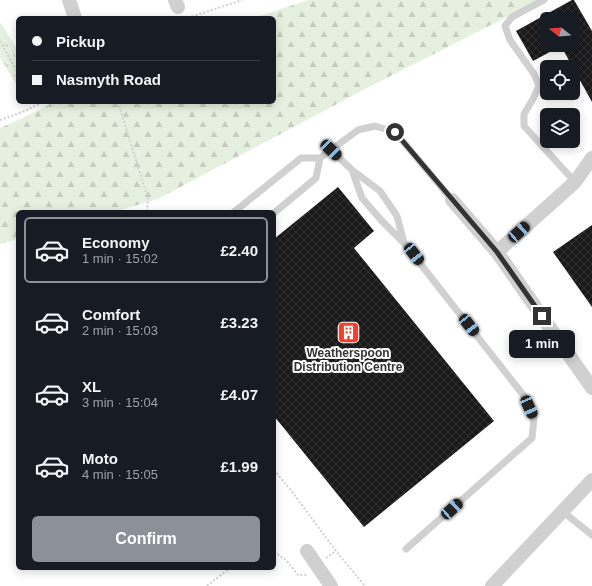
<!DOCTYPE html>
<html lang="en">
<head>
<meta charset="utf-8">
<style>
  :root { --surface:#171b24; --page:#20242c; --text:#f1f3f6; --muted:#9ea1a6; --line:#363941; --accent:#8c9099 }
  body { margin:0; font-family:Helvetica,sans-serif; background:var(--page); color:var(--text); height:100vh; display:flex; flex-direction:column; font-size:15px; white-space:nowrap }
  * { box-sizing:border-box; margin:0 }
  p { font-size:13px; color:var(--muted) }
  .icon { flex:none; width:22px; height:22px; fill:none; stroke:currentColor; stroke-width:2; stroke-linecap:round; stroke-linejoin:round }
  .map { position:relative; flex:1; overflow:hidden }
  .drawer { position:absolute; left:16px; top:210px; width:260px; height:360px; display:flex; flex-direction:column; background:var(--surface); border-radius:6px; box-shadow:0 2px 10px #0003 }
  .drawer>* { flex:none }
  .top-card { position:absolute; left:16px; top:16px; width:260px; height:88px; border-radius:6px; box-shadow:0 2px 10px #0003; display:grid; align-content:center; height:88px; padding:0 16px; background:var(--surface) }
  .needle { width:26px; rotate:287deg }
  .buttons { position:absolute; left:540px; top:12px; display:grid; gap:8px }
  .buttons a { display:grid; place-items:center; width:40px; height:40px; border-radius:6px; background:var(--surface); box-shadow:0 2px 10px #0003; font-size:20px }
  .end { position:absolute; width:18px; height:18px; margin:-9px; border:5px solid #333; background:#fff; box-shadow:0 0 0 2px #fff }
  .from { border-radius:50% }
  .bubble { position:absolute; height:28px; border-radius:6px; background:var(--surface); box-shadow:0 2px 10px #0003; font-size:13px; font-weight:700; line-height:28px; text-align:center }
  .car { position:absolute; width:12px; height:24px; margin:-12px -6px; border-radius:5px; box-shadow:0 0 3px 1px #0007; background:linear-gradient(#222 24%,#8ab4d8 0 40%,#222 0 76%,#8ab4d8 0 86%,#222 0) }
  .top-card b { display:flex; align-items:center; gap:14px; height:38px; font-size:15px }
  .top-card b+b { border-top:1px solid var(--line) }
  .top-card i { width:10px; height:10px; background:var(--text) }
  ul { padding:7px 0 0; list-style:none }
  li { display:flex; align-items:center; gap:12px; height:66px; margin:0 8px 6px; padding:0 8px; border:2px solid transparent; border-radius:6px }
  li div { flex:1 }
  li b { display:block; font-size:15px }
  li em { font-style:normal; font-weight:700 }
  li.selected { border-color:var(--accent) }
  li>.icon { width:36px; height:36px; stroke-width:1.5 }
  .action { display:flex; gap:8px; margin-top:auto; padding:8px 16px }
  .action a { flex:1; height:46px; border-radius:6px; background:var(--accent); color:#fff; font-size:16px; font-weight:700; line-height:46px; text-align:center }
  .map>svg:first-child { display:block }
</style>
</head>
<body>
<div class="map">
<svg width="592" height="586" viewBox="0 0 592 586">
  <defs>
    <pattern id="grass-tufts" width="24" height="20" patternUnits="userSpaceOnUse"><rect width="24" height="20" fill="#e6f0e0"/><path d="M3 7l-1-3M5 7V3M7 7l1-3M15 17l-1-3M17 17v-4M19 17l1-3" fill="none" stroke="#c6cec1"/></pattern>
    <pattern id="forest-firs" width="22" height="20" patternUnits="userSpaceOnUse"><rect width="22" height="20" fill="#e6f0e0"/><path d="M5 1l3.5 6h-7zM16 11l3.5 6h-7z" fill="#c6cec1"/></pattern>
    <pattern id="building-cross-hatch" width="8" height="8" patternUnits="userSpaceOnUse"><rect width="8" height="8" fill="#1a1a1a"/><path d="M0 0l8 8M0 8l8-8" fill="none" stroke="#333"/></pattern>
  </defs>
  <rect width="100%" height="100%" fill="#fff"/>
  <path fill="url(#grass-tufts)" d="M0,22L18,50V87L0,58Z"/>
  <path fill="url(#forest-firs)" d="M309,0H540L371,86L158,199L113,212H18V239L0,244V128L27,116L54,102H274V18H253Z"/>
  <path fill="url(#building-cross-hatch)" fill-rule="evenodd" d="M572,0H574L592,31V102L561,46L533,61L516,31ZM547,19H573V45H547Z
    M338,187L374,231L354,248L494,421L364,527L274,416V239Z
    M592,225V307L553,252Z"/>
  <g fill="none" stroke-linecap="round" stroke-linejoin="round">
    <path stroke="#d0d0d0" stroke-width="2" stroke-dasharray="2 2" stroke-linecap="butt" d="M188,18L242,0
      M0,41L15,68L18,71
      M118,102L148,199L147,212
      M0,120L25,111L43,102
      M274,470L293,493L336,551L365,586
      M274,552L286,560L298,575H305L307,573
      M326,558L336,551
      M207,586L230,568"/>
    <path stroke="#d0d0d0" stroke-width="7" d="M544,0L512,17L505,26L510,40L534,74L539,86L533,99L524,114V126L575,182
      M331,150L352,170L380,191L397,216L404,243L381,220L362,198L352,170
      M234,212L301,158H320
      M274,213L316,178L320,158L358,130L375,126L395,132L452,200
      M404,243L524,396L534,418L532,438L406,549
      M562,511L592,535"/>
    <path stroke="#d0d0d0" stroke-width="14" d="M69,0L75,18
      M175,0L178,7
      M452,200L497,252L592,388
      M497,252L575,182L592,158
      M307,551L331,586
      M492,586L592,480"/>
  </g>
  <g fill="none" stroke-linecap="round" stroke-linejoin="round">
    <path stroke="#333" stroke-width="5" d="M395,132L497,252L542,316"/>
  </g>
  <defs>
    <symbol id="building-square" viewBox="-11 -11 22 22"><rect x="-9" y="-9" width="18" height="18" rx="4" fill="#f63e29" stroke="#fff"/><path d="M-4-6H4V6H1V3H-1V6H-4ZM-2.5-4.3h1.7v1.8h-1.7ZM.8-4.3h1.7v1.8H.8ZM-2.5-1h1.7V.8h-1.7ZM.8-1h1.7V.8H.8Z" fill="#fff"/></symbol>
  </defs>
  <g fill-rule="evenodd">
    <use href="#building-square" x="336" y="320" width="25" height="25"/>
  </g>
  <g text-anchor="middle" stroke-width="4" stroke-linejoin="round" paint-order="stroke">
    <g font-size="12" font-weight="bold" fill="#333" stroke="#fff">
      <text x="348" y="357">Weatherspoon<tspan x="348" dy="14">Distribution Centre</tspan></text>
    </g>
  </g>
</svg>
<div class="buttons">
<a><svg class="needle" viewBox="-14 -14 28 28"><path d="M0-13l5 13h-10z" fill="#e53935"/><path d="M0 13l5-13h-10z" fill="#9ea1a6"/></svg></a>
<a><svg class="icon" aria-label="locate" viewBox="0 0 24 24"><circle cx="12" cy="12" r="6"/><path d="M12 2v4M12 18v4M2 12h4M18 12h4"/></svg></a>
<a><svg class="icon" aria-label="layers" viewBox="0 0 24 24"><path d="M12 4l9 5-9 5-9-5zM3 14l9 5 9-5"/></svg></a>
</div>
<i class="end from" style="left:395px;top:132px"></i>
<i class="end" style="left:542px;top:316px"></i>
<div class="bubble" style="left:509px;top:330px;width:66px">1 min</div>
<i class="car" style="left:331px;top:150px;rotate:134deg"></i>
<i class="car" style="left:519px;top:232px;rotate:48deg"></i>
<i class="car" style="left:414px;top:254px;rotate:142deg"></i>
<i class="car" style="left:469px;top:325px;rotate:142deg"></i>
<i class="car" style="left:529px;top:407px;rotate:156deg"></i>
<i class="car" style="left:452px;top:509px;rotate:48deg"></i>
<div class="top-card">
<b><i class="from"></i>Pickup</b>
<b><i></i>Nasmyth Road</b>
</div>
<section class="drawer">
<ul>
<li class="selected"><svg class="icon" aria-label="car" viewBox="0 0 24 24"><path d="M5 17H2v-5l4-1 3-4h7l3 4 3 1v5h-3M9 17h6M6 11h13"/><circle cx="7" cy="17" r="2"/><circle cx="17" cy="17" r="2"/></svg><div><b>Economy</b><p>1 min · 15:02</p></div><em>£2.40</em></li>
<li><svg class="icon" aria-label="car" viewBox="0 0 24 24"><path d="M5 17H2v-5l4-1 3-4h7l3 4 3 1v5h-3M9 17h6M6 11h13"/><circle cx="7" cy="17" r="2"/><circle cx="17" cy="17" r="2"/></svg><div><b>Comfort</b><p>2 min · 15:03</p></div><em>£3.23</em></li>
<li><svg class="icon" aria-label="car" viewBox="0 0 24 24"><path d="M5 17H2v-5l4-1 3-4h7l3 4 3 1v5h-3M9 17h6M6 11h13"/><circle cx="7" cy="17" r="2"/><circle cx="17" cy="17" r="2"/></svg><div><b>XL</b><p>3 min · 15:04</p></div><em>£4.07</em></li>
<li><svg class="icon" aria-label="car" viewBox="0 0 24 24"><path d="M5 17H2v-5l4-1 3-4h7l3 4 3 1v5h-3M9 17h6M6 11h13"/><circle cx="7" cy="17" r="2"/><circle cx="17" cy="17" r="2"/></svg><div><b>Moto</b><p>4 min · 15:05</p></div><em>£1.99</em></li>
</ul>
<div class="action"><a>Confirm</a></div>
</section>
</div>
</body>
</html>
